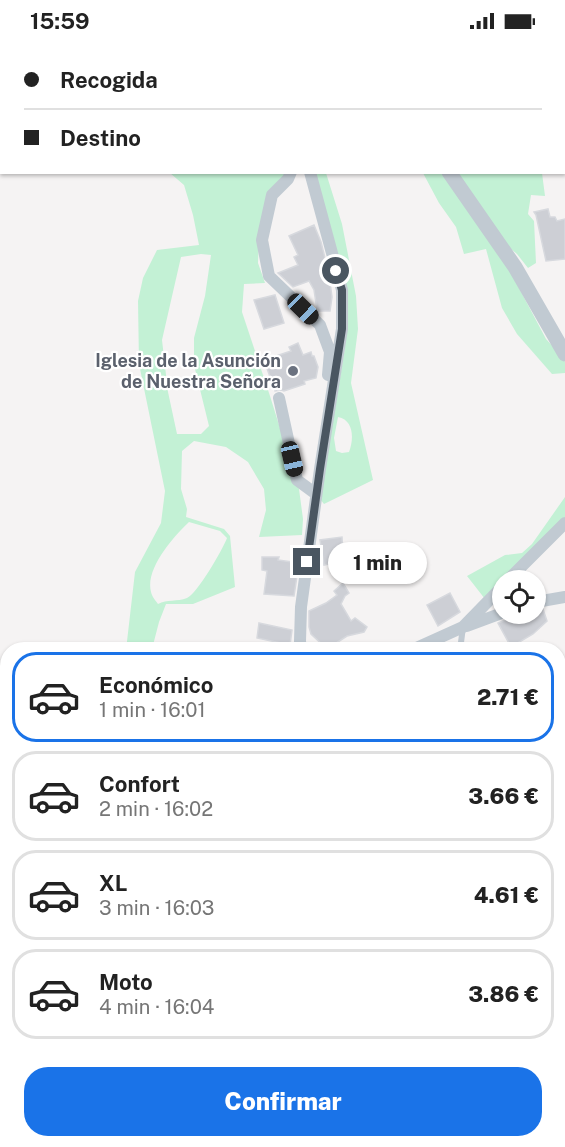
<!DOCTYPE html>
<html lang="es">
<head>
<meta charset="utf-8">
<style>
  :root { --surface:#fff; --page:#f2f2f2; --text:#222; --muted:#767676; --line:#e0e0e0; --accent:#1a73e8 }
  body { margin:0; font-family:"Public Sans",sans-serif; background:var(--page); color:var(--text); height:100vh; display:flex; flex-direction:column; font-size:22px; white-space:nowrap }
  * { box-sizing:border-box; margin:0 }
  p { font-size:20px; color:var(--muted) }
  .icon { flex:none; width:33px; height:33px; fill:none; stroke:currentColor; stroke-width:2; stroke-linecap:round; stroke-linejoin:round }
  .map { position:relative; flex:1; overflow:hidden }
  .sheet { position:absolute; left:0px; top:600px; width:566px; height:506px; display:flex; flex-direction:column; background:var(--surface); border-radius:24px 24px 0 0; box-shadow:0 2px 4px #0004 }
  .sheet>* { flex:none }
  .hud { position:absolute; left:0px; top:0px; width:566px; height:132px; box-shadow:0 2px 4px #0004; display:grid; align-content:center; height:132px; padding:0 24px; background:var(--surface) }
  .buttons { position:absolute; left:492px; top:528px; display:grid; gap:12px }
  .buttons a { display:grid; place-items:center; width:54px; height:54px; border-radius:50%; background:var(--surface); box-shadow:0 2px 4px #0004; font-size:30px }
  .end { position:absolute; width:27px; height:27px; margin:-14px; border:8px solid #4a5661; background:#fff; box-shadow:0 0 0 3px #fff }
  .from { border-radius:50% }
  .bubble { position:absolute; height:42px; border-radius:21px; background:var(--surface); box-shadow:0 2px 4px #0004; font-size:20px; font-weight:800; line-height:42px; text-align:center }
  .car { position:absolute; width:18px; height:36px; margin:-18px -9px; border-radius:8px; box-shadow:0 0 4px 2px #0007; background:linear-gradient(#222 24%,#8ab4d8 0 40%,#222 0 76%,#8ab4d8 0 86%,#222 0) }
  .hud b { display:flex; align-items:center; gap:21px; height:57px; font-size:22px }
  .hud b+b { border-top:2px solid var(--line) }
  .hud i { width:15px; height:15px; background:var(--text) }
  ul { padding:10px 0 0; list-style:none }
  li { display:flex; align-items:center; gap:18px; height:90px; margin:0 12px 9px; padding:0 12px; border:3px solid var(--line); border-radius:24px }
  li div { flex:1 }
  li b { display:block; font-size:22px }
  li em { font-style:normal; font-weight:800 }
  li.selected { border-color:var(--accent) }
  li>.icon { width:54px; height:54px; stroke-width:1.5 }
  .cta { display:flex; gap:12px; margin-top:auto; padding:12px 24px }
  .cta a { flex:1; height:69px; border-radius:24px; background:var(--accent); color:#fff; font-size:24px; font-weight:800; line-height:69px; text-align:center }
  .status { display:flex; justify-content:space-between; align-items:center; height:42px; padding:0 30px; background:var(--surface); direction:ltr }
  .status svg { height:16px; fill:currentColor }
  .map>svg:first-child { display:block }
</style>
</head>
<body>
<div class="status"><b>15:59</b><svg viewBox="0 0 49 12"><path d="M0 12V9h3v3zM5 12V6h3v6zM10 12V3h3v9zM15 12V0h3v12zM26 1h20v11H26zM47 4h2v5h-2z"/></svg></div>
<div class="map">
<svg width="565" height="1105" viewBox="0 0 565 1105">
  <rect width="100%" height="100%" fill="#f5f3f3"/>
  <path fill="#c3f1d5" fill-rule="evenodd" d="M170,131H287L259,196L258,221L265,241L244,242L242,270L270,354L299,447L303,477L302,493L259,495L266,468L264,447L248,420L226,405L194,399L182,409L181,447L187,467L186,475L224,487L230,494L235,545L193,562H166L159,580L152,607L126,608L135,530L161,481L165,449L139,322L138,259L143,236L157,208L199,203L193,173L184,143ZM201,212L211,213L205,254L194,296V323L209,384L201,392H177L168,350L162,298L181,215ZM189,480L220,489L227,496C223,507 197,552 187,556C177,560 167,557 158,562C156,559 152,555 151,550C145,527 173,495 189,480Z
    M312,131H326L342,182L356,254L358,287L351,341L373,438L324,462L320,457L345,306L346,269ZM338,375C354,378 354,397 349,410L342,411L336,409L334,396Z
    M423,131H442L500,210L546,297L557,309L565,320V331L552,332L517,292L502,266L486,207L464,212L456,185L439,161Z
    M453,131H542L545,154L531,153L528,172L534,179L536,221L528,226L517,212L501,198Z
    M565,455V475L496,543L485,557L467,534L505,513L522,511L532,502Z"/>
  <path fill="#cdcfd5" stroke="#d7d9de" stroke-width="1.5" d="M548,167L550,175H555L557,179L565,177V217L546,219L536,173L534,170Z
    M314,183L321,200L331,240H330L332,255L330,269H318L317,268L314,248L309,239L293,245L278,231L298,223L294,215L298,213L289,194Z
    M275,253L284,281L264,287L254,258Z
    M298,301L303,313L311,310L312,314H314L318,325L316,336L304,339L305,342L284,349L281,348L275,349L264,318L291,309L289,305Z
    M342,495L343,511L333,513L334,521L324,523L320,498Z
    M262,515H279L278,518L299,521L294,554L264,552L267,529L262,528Z
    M343,541L349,551L345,554L341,562L351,579L355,576L367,585L364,590L347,594L327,607L311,592L309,585V569L326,561L337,553L334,549Z
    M450,551L460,570L438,584L427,563Z
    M543,567L547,579L533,592L511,605L498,581L505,578L509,574L517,572H536V568Z
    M259,581L292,588L290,603L257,596Z"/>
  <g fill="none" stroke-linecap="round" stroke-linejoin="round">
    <path stroke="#7ad0a6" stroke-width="2" stroke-dasharray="4.5 3" stroke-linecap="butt" d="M153,2L155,0
      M0,29H2
      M0,634L8,638
      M558,942L565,945
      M0,1081L8,1084
      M38,1098L53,1105
      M525,1098L535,1105
      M215,1105L226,1098"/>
    <path stroke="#c1cad2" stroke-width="6" d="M460,608L463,585"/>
    <path stroke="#c1cad2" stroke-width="12" d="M291,130L288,137L272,153L262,198L269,234L320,283L330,310L328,333
      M279,356L297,438L316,452
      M508,538L565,481
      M536,560L565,555
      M467,584L502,571
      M301,608L300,599L301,565L320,427L342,287V248L310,130
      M412,608L463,585L502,545"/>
    <path stroke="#c1cad2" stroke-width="15" d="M345,0L346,2
      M449,130L515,225L565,312"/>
  </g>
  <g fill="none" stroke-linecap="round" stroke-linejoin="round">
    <path stroke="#4a5661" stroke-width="8" d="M307,520L320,427L342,287V248L336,229"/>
  </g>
  <circle fill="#6b7280" stroke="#fff" stroke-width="2" cx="293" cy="329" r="6"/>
  <g text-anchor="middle" stroke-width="4.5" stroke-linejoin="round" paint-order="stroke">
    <g font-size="18" font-weight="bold" fill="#5b616d" stroke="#fff" text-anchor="end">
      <text x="281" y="325">Iglesia de la Asunción<tspan x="281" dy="21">de Nuestra Señora</tspan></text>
    </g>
  </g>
</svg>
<div class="buttons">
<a><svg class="icon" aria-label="locate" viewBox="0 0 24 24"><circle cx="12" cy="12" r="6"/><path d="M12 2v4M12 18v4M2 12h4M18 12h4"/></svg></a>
</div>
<i class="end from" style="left:336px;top:229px"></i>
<i class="end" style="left:307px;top:520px"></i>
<div class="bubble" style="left:328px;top:500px;width:99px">1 min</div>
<i class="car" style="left:303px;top:267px;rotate:134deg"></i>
<i class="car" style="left:292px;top:417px;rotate:167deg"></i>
<div class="hud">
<b><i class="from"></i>Recogida</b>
<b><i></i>Destino</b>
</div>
<section class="sheet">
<ul>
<li class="selected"><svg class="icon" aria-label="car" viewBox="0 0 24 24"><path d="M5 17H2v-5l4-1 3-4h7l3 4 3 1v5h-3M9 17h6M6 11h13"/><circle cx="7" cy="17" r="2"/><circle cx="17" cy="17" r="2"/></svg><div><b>Económico</b><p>1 min · 16:01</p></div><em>2.71 €</em></li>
<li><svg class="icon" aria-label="car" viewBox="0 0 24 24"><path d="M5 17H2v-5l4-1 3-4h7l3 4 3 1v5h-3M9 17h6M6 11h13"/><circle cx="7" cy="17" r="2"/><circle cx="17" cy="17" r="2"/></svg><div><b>Confort</b><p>2 min · 16:02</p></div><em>3.66 €</em></li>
<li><svg class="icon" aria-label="car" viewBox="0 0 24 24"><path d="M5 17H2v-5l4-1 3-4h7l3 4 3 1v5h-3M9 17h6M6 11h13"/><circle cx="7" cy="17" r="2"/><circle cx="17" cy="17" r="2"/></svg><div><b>XL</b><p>3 min · 16:03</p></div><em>4.61 €</em></li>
<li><svg class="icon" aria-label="car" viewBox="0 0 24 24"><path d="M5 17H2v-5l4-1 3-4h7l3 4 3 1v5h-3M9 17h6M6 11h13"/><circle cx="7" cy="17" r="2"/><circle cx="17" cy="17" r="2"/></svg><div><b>Moto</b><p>4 min · 16:04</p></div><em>3.86 €</em></li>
</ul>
<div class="cta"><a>Confirmar</a></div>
</section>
</div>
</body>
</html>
